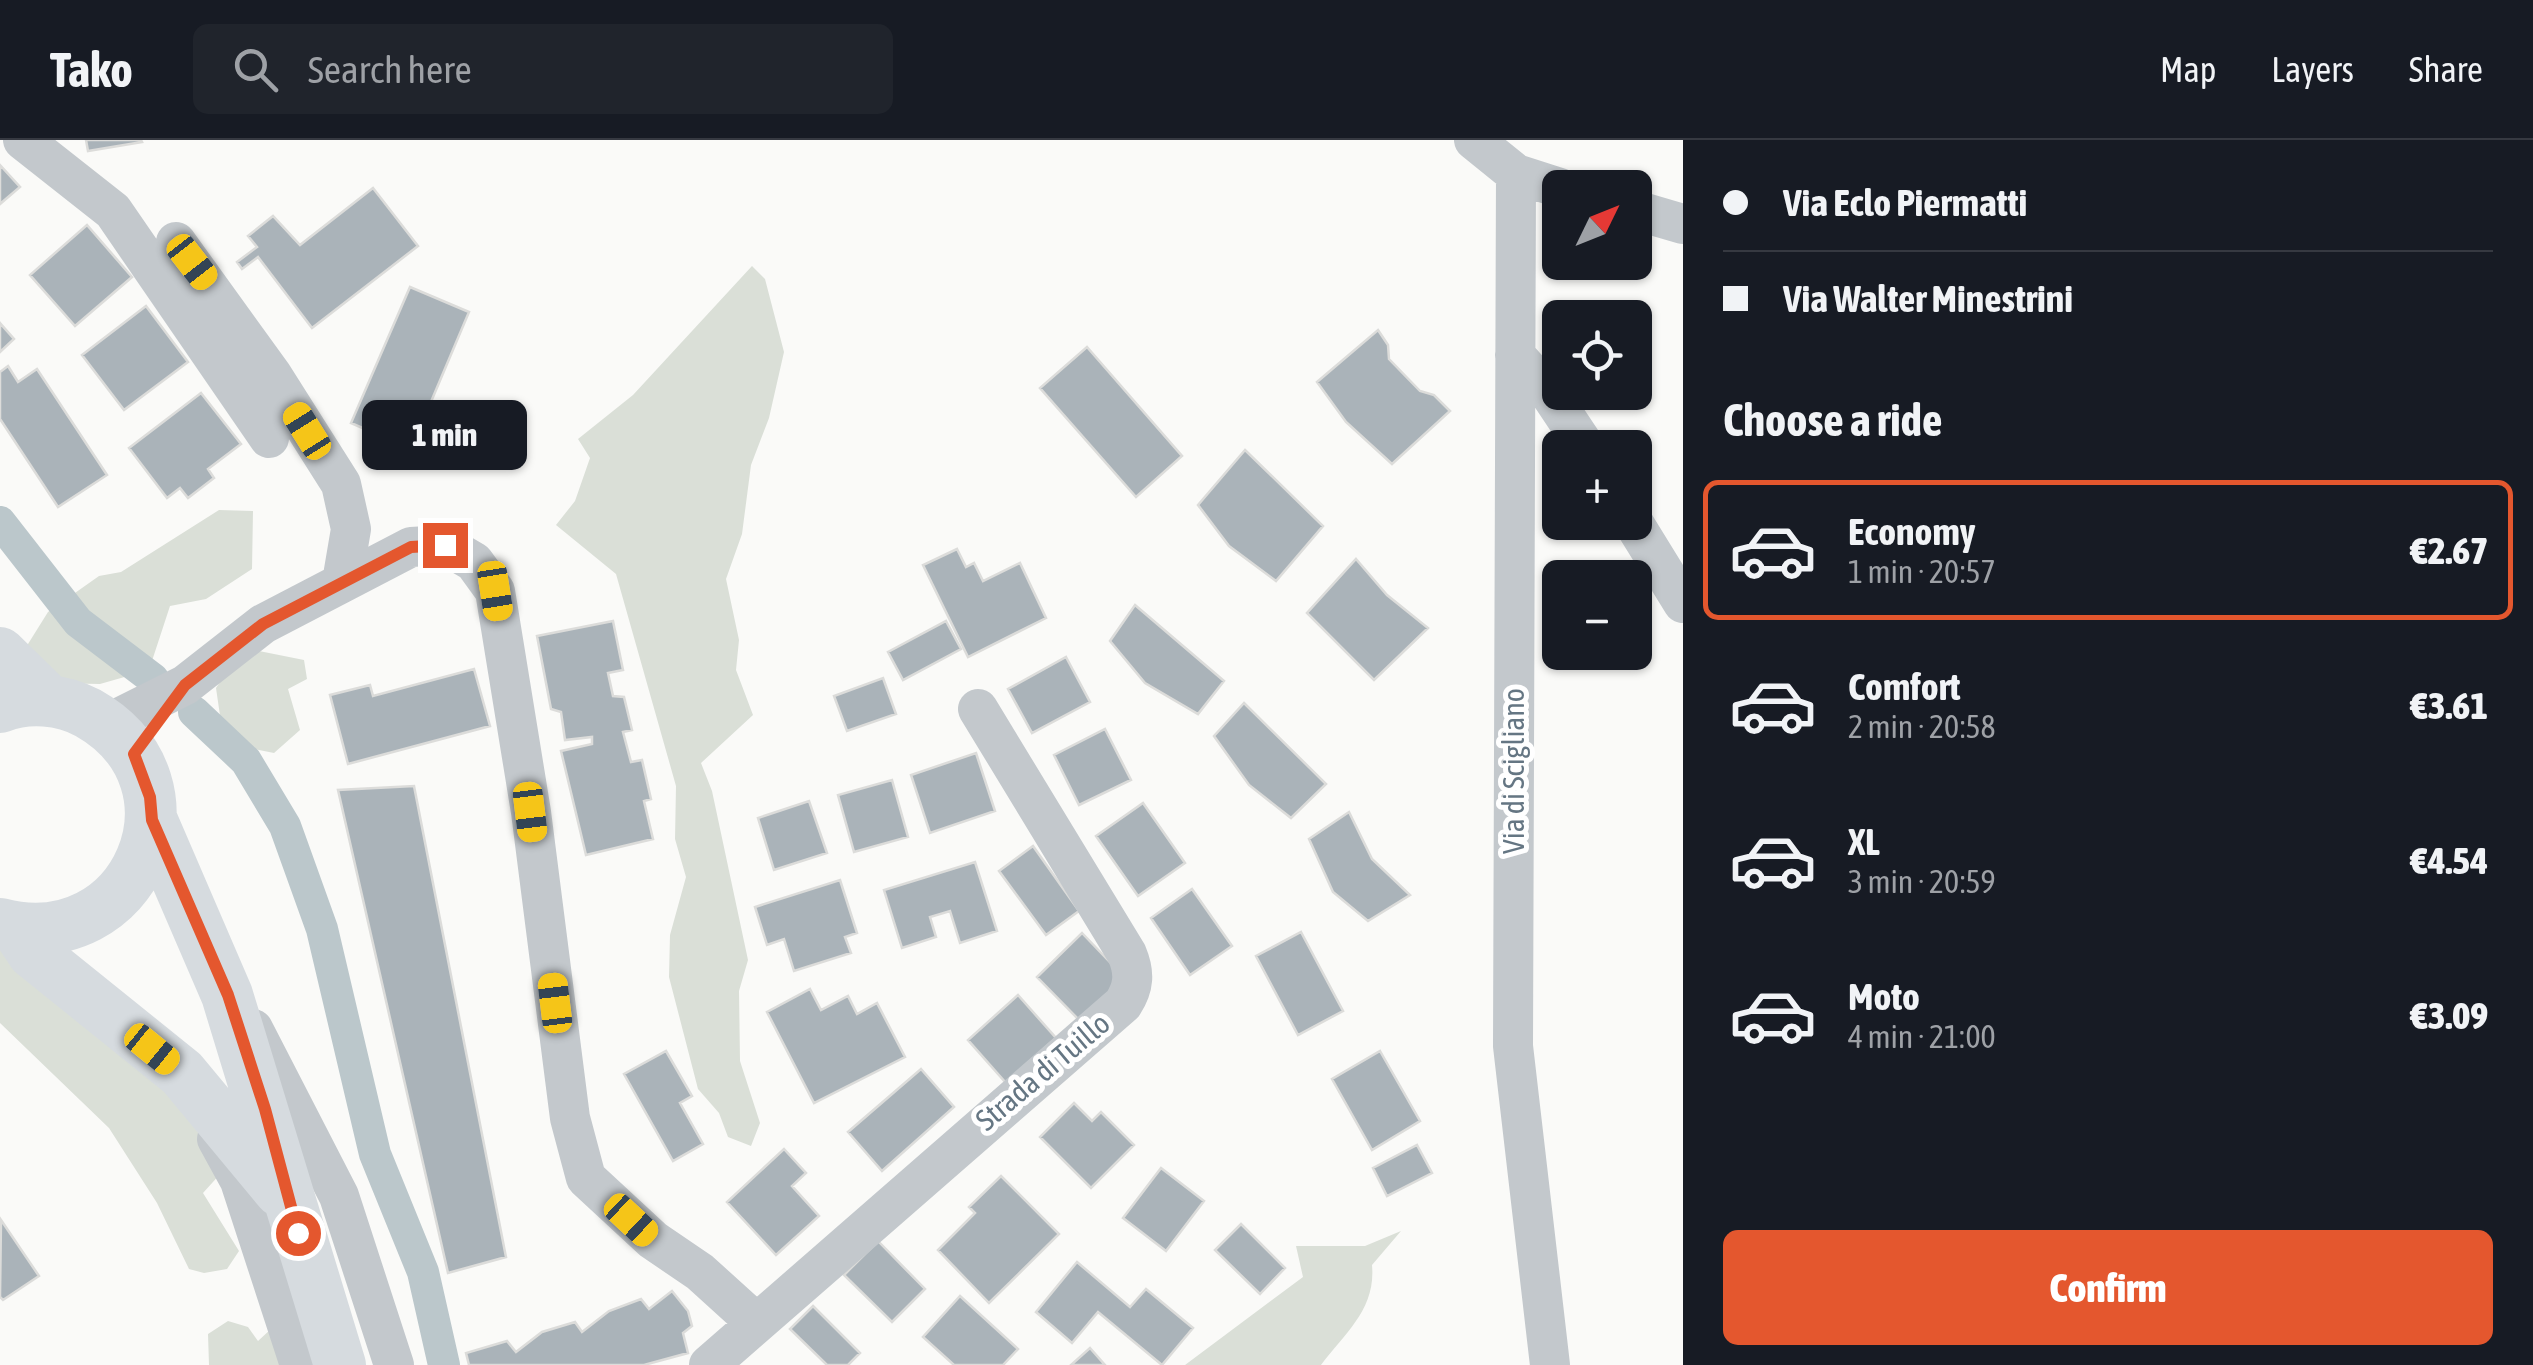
<!DOCTYPE html>
<html lang="en">
<head>
<meta charset="utf-8">
<style>
  :root { --surface:#171b24; --page:#20242c; --text:#f1f3f6; --muted:#9ea1a6; --line:#363941; --accent:#e4572e }
  body { margin:0; font-family:"Asap Condensed",sans-serif; background:var(--page); color:var(--text); height:100vh; display:flex; flex-direction:column; font-size:38px; white-space:nowrap }
  * { box-sizing:border-box; margin:0 }
  p { font-size:32px; color:var(--muted) }
  .icon { flex:none; width:55px; height:55px; fill:none; stroke:currentColor; stroke-width:2; stroke-linecap:round; stroke-linejoin:round }
  .map { position:relative; flex:1; overflow:hidden }
  .panel { display:flex; flex-direction:column; background:var(--surface); width:850px }
  .panel>* { flex:none }
  .guide { display:grid; align-content:center; height:220px; padding:0 40px; background:var(--surface) }
  .needle { width:65px; rotate:47deg }
  .fabs { position:absolute; left:1542px; top:30px; display:grid; gap:20px }
  .fabs a { display:grid; place-items:center; width:110px; height:110px; border-radius:15px; background:var(--surface); box-shadow:0 2px 8px #0004; font-size:50px }
  .end { position:absolute; width:45px; height:45px; margin:-22px; border:12px solid #e4572e; background:#fff; box-shadow:0 0 0 5px #fff }
  .from { border-radius:50% }
  .bubble { position:absolute; height:70px; border-radius:15px; background:var(--surface); box-shadow:0 2px 8px #0004; font-size:32px; font-weight:800; line-height:70px; text-align:center }
  .car { position:absolute; width:30px; height:60px; margin:-30px -15px; border-radius:12px; box-shadow:0 0 8px 2px #0007; background:linear-gradient(#f5c518 24%,#345 0 40%,#f5c518 0 76%,#345 0 86%,#f5c518 0) }
  .guide b { display:flex; align-items:center; gap:35px; height:95px; font-size:38px }
  .guide b+b { border-top:2px solid var(--line) }
  .guide i { width:25px; height:25px; background:var(--text) }
  ul { padding:0; list-style:none }
  li { display:flex; align-items:center; gap:30px; height:140px; margin:0 20px 15px; padding:0 20px; border:5px solid transparent; border-radius:15px }
  li div { flex:1 }
  li b { display:block; font-size:38px }
  li em { font-style:normal; font-weight:800 }
  li.on { border-color:var(--accent) }
  li>.icon { width:90px; height:90px; stroke-width:1.5 }
  h2 { padding:0 40px; font-size:45px; line-height:120px }
  .cta { display:flex; gap:20px; margin-top:auto; padding:20px 40px }
  .cta a { flex:1; height:115px; border-radius:15px; background:var(--accent); color:#fff; font-size:40px; font-weight:800; line-height:115px; text-align:center }
  header { display:flex; align-items:center; gap:60px; box-sizing:border-box; height:140px; padding:0 50px; background:var(--surface); border-bottom:2px solid var(--line) }
  header strong { font-size:48px }
  nav { display:flex; gap:55px; margin-inline-start:auto; font-size:35px }
  .search { width:700px; height:90px; background:var(--page); display:flex; align-items:center; gap:25px; box-sizing:border-box; padding:0 35px; border-radius:15px; color:var(--muted); font-size:38px }
  main { display:flex; flex:1; min-height:0 }
  .map>svg:first-child { display:block }
</style>
</head>
<body>
<header>
<strong>Tako</strong>
<div class="search"><svg class="icon" aria-label="search" viewBox="0 0 24 24"><circle cx="10" cy="10" r="6"/><path d="M15 15l6 6"/></svg>Search here</div>
<nav><a>Map</a><a>Layers</a><a>Share</a></nav>
</header>
<main>
<div class="map">
<svg width="1683" height="1225" viewBox="0 0 1683 1225">
  <rect width="100%" height="100%" fill="#fafaf8"/>
  <path fill="#dadfd7" d="M752,126L765,139L784,212L769,278L751,325L742,394L726,439L739,500L736,530L753,575L701,623L712,651L748,820L739,851L740,921L760,983L751,1006L728,997L719,973L698,949L669,837L670,795L686,737L675,699L676,646L616,434L556,385L575,361L590,318L578,299L633,255Z
    M219,370L253,371L252,429L206,459L170,466L149,530L100,544L48,543L23,512L48,472L99,436L121,432Z
    M259,511L304,520L307,539L288,549L300,590L274,613L224,603L216,548L224,536Z
    M0,805L138,915L205,1001L222,1032L203,1053L239,1111L227,1129L204,1133L189,1129L157,1063L109,988L0,883Z
    M1401,1091L1372,1125C1376,1169 1346,1192 1321,1225H1185L1303,1137L1296,1106H1365Z
    M228,1181L248,1187L258,1201L271,1189L289,1225H209L208,1194Z"/>
  <g fill="none" stroke-linecap="round" stroke-linejoin="round">
    <path stroke="#bbc7cb" stroke-width="32" d="M0,382L78,482L153,539
      M194,572L246,621L285,686L322,789L375,1014L423,1132L444,1225"/>
  </g>
  <path fill="#aab3b9" stroke="#dcdcda" stroke-width="2.5" d="M86,0H141L142,2L88,11Z
    M0,25L20,47L0,64Z
    M373,48L418,106L312,188L258,117L242,129L237,122L257,107L248,96L273,76L300,105Z
    M87,85L132,137L75,186L30,135Z
    M410,147L469,172L411,309L351,283Z
    M146,166L188,222L124,270L82,215Z
    M0,183L14,199L0,212Z
    M1378,190L1388,205L1389,219L1420,251L1434,255L1450,271L1392,324L1346,282L1317,242Z
    M1087,207L1182,316L1136,357L1040,248Z
    M8,226L18,242L37,229L107,335L58,367L0,279V232Z
    M201,253L241,304L208,329L214,338L188,358L180,348L167,358L129,308Z
    M1245,310L1323,386L1276,441L1229,406L1198,365Z
    M957,409L966,427L974,423L983,441L1020,423L1046,478L968,517L923,425Z
    M1356,419L1387,455L1428,488L1374,540L1307,473Z
    M1135,465L1224,541L1198,574L1145,543L1110,501Z
    M613,481L623,530L608,533L613,556L624,557L632,590L623,592L631,622L642,620L651,659L644,661L653,699L586,715L561,611L592,604V597L565,600L561,572L551,569L537,496Z
    M946,481L961,509L903,540L888,512Z
    M1066,517L1090,562L1032,593L1008,549Z
    M474,529L490,586L348,624L330,555L370,545L373,556Z
    M883,538L896,574L847,591L834,556Z
    M1244,563L1326,644L1291,678L1249,645L1214,596Z
    M1105,589L1131,640L1079,665L1054,615Z
    M976,613L995,671L930,693L911,635Z
    M892,640L908,697L854,712L838,655Z
    M414,646L506,1117L448,1133L338,650Z
    M809,661L827,713L774,730L758,678Z
    M1143,663L1185,723L1138,756L1096,696Z
    M1349,672L1372,719L1410,755L1368,781L1333,752L1309,699Z
    M1033,706L1079,771L1046,795L999,731Z
    M975,722L997,791L960,803L950,771L930,777L936,797L902,808L884,750Z
    M840,740L857,793L845,797L851,813L794,831L784,799L767,805L755,767Z
    M1192,749L1232,806L1190,835L1151,778Z
    M1301,792L1343,871L1298,895L1256,816Z
    M1082,793L1126,839L1081,882L1037,837Z
    M810,849L821,870L848,856L857,874L877,863L905,917L814,963L767,872Z
    M1018,855L1056,898L1006,943L968,900Z
    M666,911L692,956L680,963L703,1004L673,1021L624,934Z
    M1380,911L1420,981L1372,1010L1332,939Z
    M921,929L954,967L882,1031L848,992Z
    M1074,963L1092,981L1101,972L1134,1005L1091,1048L1040,997Z
    M1417,1005L1432,1033L1387,1056L1373,1028Z
    M784,1009L806,1033L792,1046L819,1076L776,1115L727,1062Z
    M1161,1028L1204,1061L1166,1111L1123,1078Z
    M1001,1036L1059,1094L989,1163L938,1110L975,1073L969,1067Z
    M1,1080L39,1136L3,1160L0,1157Z
    M1241,1084L1285,1128L1260,1154L1215,1110Z
    M878,1101L925,1149L892,1182L844,1135Z
    M1077,1122L1130,1167L1146,1149L1193,1188L1162,1225L1098,1172L1072,1203L1036,1172Z
    M672,1151L688,1171L692,1186L683,1193L688,1213L644,1225H469L466,1213L507,1201L516,1212L542,1192L575,1182L582,1192L609,1171L641,1159L649,1169Z
    M960,1156L1018,1209L1003,1225H954L923,1197Z
    M813,1166L860,1213L848,1225H827L790,1189Z
    M1090,1208L1105,1225H1071Z"/>
  <g fill="none" stroke-linecap="round" stroke-linejoin="round">
    <path stroke="#c3c8cc" stroke-width="40" d="M23,0L113,71L269,298
      M1474,0L1516,34L1560,48
      M1516,34L1513,906L1550,1225
      M1635,70L1683,84
      M176,102L272,235L341,344L351,389L342,442
      M1515,215L1550,254L1586,308
      M1633,382L1683,463
      M107,584L185,545L263,484L411,407L445,405L474,422L495,451L531,672L570,978L586,1038L653,1100L700,1132L754,1181
      M253,889L339,1056L394,1225
      M217,999L240,1041L300,1225
      M709,1225L1123,864C1134,847 1135,833 1127,814L978,569"/>
    <path stroke="#d6dbdf" stroke-width="52" d="M0,513L48,560
      M0,567C28,556 62,559 88,573C212,643 136,820 0,784
      M152,681L227,855L340,1225
      M17,789L33,813L182,933L280,1051"/>
  </g>
  <g fill="none" stroke-linecap="round" stroke-linejoin="round">
    <path stroke="#e4572e" stroke-width="12" d="M298,1093L265,969L228,855L152,680L150,657L134,614L185,545L263,484L411,407L445,405"/>
  </g>
  <g text-anchor="middle" stroke-width="10" stroke-linejoin="round" paint-order="stroke">
    <g font-size="30" fill="#657683" stroke="#fff">
      <text transform="translate(1514 631) rotate(-90)" y="10">Via di Scigliano</text>
      <text transform="translate(1043 932) rotate(-40)" y="10">Strada di Tuillo</text>
    </g>
  </g>
</svg>
<div class="fabs">
<a><svg class="needle" viewBox="-14 -14 28 28"><path d="M0-13l5 13h-10z" fill="#e53935"/><path d="M0 13l5-13h-10z" fill="#9ea1a6"/></svg></a>
<a><svg class="icon" aria-label="locate" viewBox="0 0 24 24"><circle cx="12" cy="12" r="6"/><path d="M12 2v4M12 18v4M2 12h4M18 12h4"/></svg></a>
<a>+</a>
<a>−</a>
</div>
<i class="end from" style="left:298px;top:1093px"></i>
<i class="end" style="left:445px;top:405px"></i>
<div class="bubble" style="left:362px;top:260px;width:165px">1 min</div>
<i class="car" style="left:192px;top:122px;rotate:142deg"></i>
<i class="car" style="left:307px;top:291px;rotate:328deg"></i>
<i class="car" style="left:495px;top:451px;rotate:171deg"></i>
<i class="car" style="left:530px;top:672px;rotate:173deg"></i>
<i class="car" style="left:555px;top:863px;rotate:353deg"></i>
<i class="car" style="left:152px;top:909px;rotate:129deg"></i>
<i class="car" style="left:631px;top:1080px;rotate:133deg"></i>
</div>
<section class="panel">
<div class="guide">
<b><i class="from"></i>Via Eclo Piermatti</b>
<b><i></i>Via Walter Minestrini</b>
</div>
<h2>Choose a ride</h2>
<ul>
<li class="on"><svg class="icon" aria-label="car" viewBox="0 0 24 24"><path d="M5 17H2v-5l4-1 3-4h7l3 4 3 1v5h-3M9 17h6M6 11h13"/><circle cx="7" cy="17" r="2"/><circle cx="17" cy="17" r="2"/></svg><div><b>Economy</b><p>1 min · 20:57</p></div><em>€2.67</em></li>
<li><svg class="icon" aria-label="car" viewBox="0 0 24 24"><path d="M5 17H2v-5l4-1 3-4h7l3 4 3 1v5h-3M9 17h6M6 11h13"/><circle cx="7" cy="17" r="2"/><circle cx="17" cy="17" r="2"/></svg><div><b>Comfort</b><p>2 min · 20:58</p></div><em>€3.61</em></li>
<li><svg class="icon" aria-label="car" viewBox="0 0 24 24"><path d="M5 17H2v-5l4-1 3-4h7l3 4 3 1v5h-3M9 17h6M6 11h13"/><circle cx="7" cy="17" r="2"/><circle cx="17" cy="17" r="2"/></svg><div><b>XL</b><p>3 min · 20:59</p></div><em>€4.54</em></li>
<li><svg class="icon" aria-label="car" viewBox="0 0 24 24"><path d="M5 17H2v-5l4-1 3-4h7l3 4 3 1v5h-3M9 17h6M6 11h13"/><circle cx="7" cy="17" r="2"/><circle cx="17" cy="17" r="2"/></svg><div><b>Moto</b><p>4 min · 21:00</p></div><em>€3.09</em></li>
</ul>
<div class="cta"><a>Confirm</a></div>
</section>
</main>
</body>
</html>
